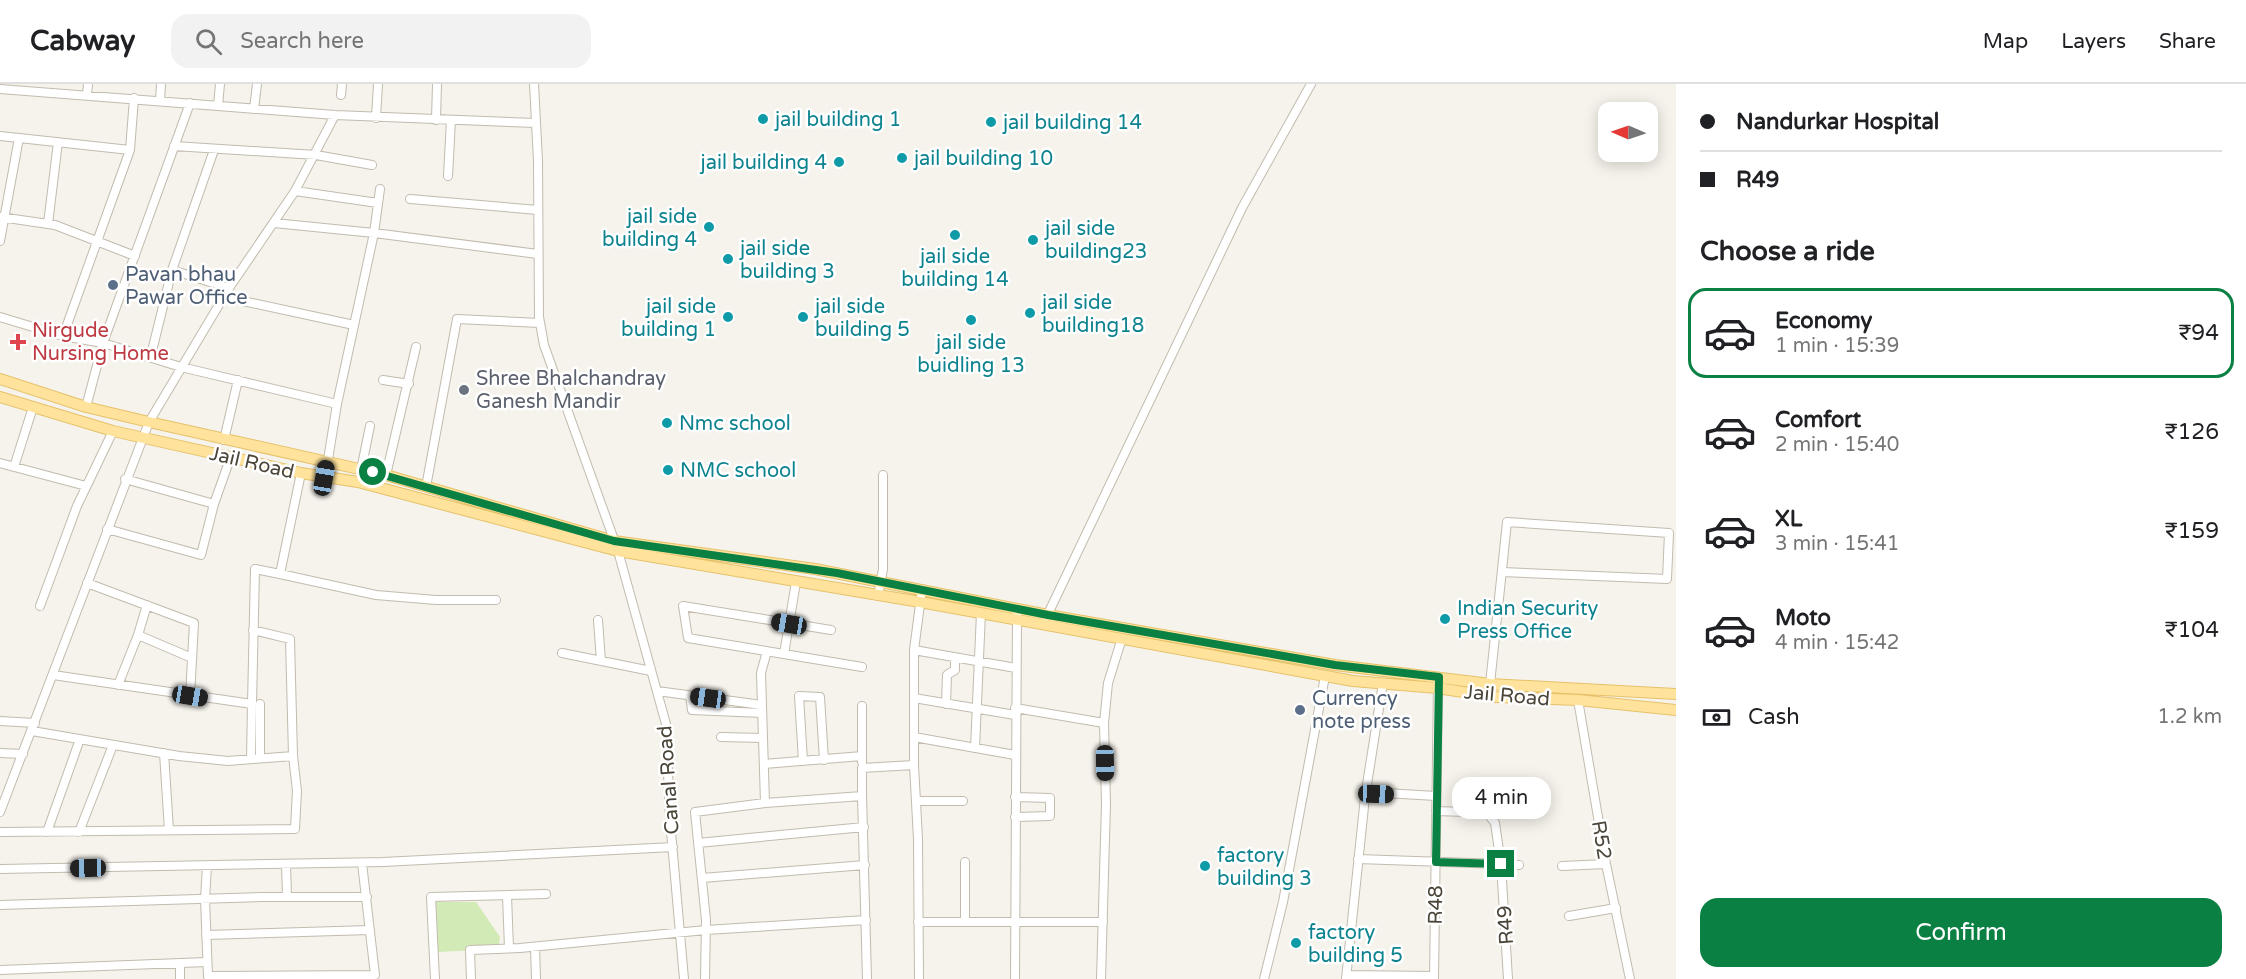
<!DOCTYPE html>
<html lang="en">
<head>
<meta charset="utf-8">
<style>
  :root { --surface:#fff; --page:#f2f2f2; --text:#202124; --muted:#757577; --line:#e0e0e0; --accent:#0b8043 }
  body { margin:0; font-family:"Varela Round",sans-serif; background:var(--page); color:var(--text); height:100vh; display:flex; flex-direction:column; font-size:22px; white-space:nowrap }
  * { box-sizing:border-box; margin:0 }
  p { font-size:20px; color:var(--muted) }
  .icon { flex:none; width:33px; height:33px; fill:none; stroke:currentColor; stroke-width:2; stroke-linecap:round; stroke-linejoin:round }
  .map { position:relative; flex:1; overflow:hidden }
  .side { display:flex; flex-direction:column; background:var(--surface); width:570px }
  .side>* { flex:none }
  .top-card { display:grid; align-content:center; height:132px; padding:0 24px; background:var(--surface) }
  .needle { width:39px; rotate:272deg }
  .fabs { position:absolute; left:1598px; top:18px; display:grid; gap:12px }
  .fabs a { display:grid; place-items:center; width:60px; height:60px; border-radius:12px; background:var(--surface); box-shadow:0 3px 15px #0003; font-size:30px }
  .end { position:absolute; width:27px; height:27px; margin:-14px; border:8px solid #0b8043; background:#fff; box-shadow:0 0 0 3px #fff }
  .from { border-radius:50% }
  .bubble { position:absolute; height:42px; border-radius:18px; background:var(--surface); box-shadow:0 3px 15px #0003; font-size:20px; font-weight:600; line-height:42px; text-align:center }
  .car { position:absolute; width:18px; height:36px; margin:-18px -9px; border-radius:8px; box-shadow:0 0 4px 2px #0007; background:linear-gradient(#222 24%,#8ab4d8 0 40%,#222 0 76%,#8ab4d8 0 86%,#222 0) }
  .top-card b { display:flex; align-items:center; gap:21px; height:57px; font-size:22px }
  .top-card b+b { border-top:2px solid var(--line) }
  .top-card i { width:15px; height:15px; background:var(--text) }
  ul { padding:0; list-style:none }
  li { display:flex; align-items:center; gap:18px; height:90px; margin:0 12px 9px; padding:0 12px; border:3px solid transparent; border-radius:18px }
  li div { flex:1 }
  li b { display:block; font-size:22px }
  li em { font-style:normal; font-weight:600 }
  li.active { border-color:var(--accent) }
  li>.icon { width:54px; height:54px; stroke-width:1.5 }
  h2 { padding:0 24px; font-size:27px; line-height:72px }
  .pay { display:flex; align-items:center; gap:15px; height:66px; padding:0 24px; font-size:22px }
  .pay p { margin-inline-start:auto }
  .action { display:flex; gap:12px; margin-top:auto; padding:12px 24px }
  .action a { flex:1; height:69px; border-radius:18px; background:var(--accent); color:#fff; font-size:24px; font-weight:600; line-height:69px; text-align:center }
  header { display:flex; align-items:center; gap:36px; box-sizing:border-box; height:84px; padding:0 30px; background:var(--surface); border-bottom:2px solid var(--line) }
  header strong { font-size:28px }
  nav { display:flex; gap:33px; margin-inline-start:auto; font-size:21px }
  .search { width:420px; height:54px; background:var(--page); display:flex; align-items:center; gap:15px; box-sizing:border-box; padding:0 21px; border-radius:18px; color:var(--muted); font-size:22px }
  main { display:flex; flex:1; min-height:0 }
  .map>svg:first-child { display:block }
</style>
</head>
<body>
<header>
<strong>Cabway</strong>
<div class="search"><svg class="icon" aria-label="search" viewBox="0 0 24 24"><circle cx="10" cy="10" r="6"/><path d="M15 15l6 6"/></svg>Search here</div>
<nav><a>Map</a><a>Layers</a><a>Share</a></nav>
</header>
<main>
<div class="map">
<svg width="1676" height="895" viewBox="0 0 1676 895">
  <rect width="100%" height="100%" fill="#f6f3ec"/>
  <path fill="#d2eab5" d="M436,818H476L500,853L498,865L438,868Z"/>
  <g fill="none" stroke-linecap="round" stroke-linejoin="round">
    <defs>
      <path id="minor" d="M534,0L538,77L539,233L544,261L618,467L666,640L670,736L684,895
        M0,5L335,31L536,39
        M87,10L88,0
        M341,11L342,0
        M160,16L161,0
        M218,22L220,0
        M254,25L257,0
        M376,34L378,0
        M436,36L437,0
        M0,52L19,54L0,157
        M19,54L130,66L63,252
        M174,62L316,71L372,81
        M130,66L134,14
        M448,92L451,36
        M380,105L374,149L538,170
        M295,107L378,119
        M410,115L538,126
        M0,133L55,141L135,172
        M274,139L374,149L337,320L325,394
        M48,140L58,58
        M172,186L229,204
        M224,213L354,241
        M0,233L63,252L103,259L181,283L337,320
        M143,271L152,267L172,186L214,66
        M383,296L409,300
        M86,323L103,259L190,19
        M224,356L238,296
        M0,379L86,402
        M14,383L33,323
        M361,386L370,342
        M386,391L416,263
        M125,395L214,420
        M426,403L457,235L540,239
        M107,445L201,471L214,420L231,372
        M280,490L376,511L436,516H496
        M87,499L194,539L190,612
        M878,512L883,485V391
        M40,522L77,422L113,347
        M1046,534L1242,124L1311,0
        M598,536L601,577
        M831,546L683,522L688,554L862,583
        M138,551L147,521
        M914,566L1016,584
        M562,569L651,587
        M784,570L796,498
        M53,591L252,620L255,485L280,490L301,389
        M1490,600L1507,438L1669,449L1667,495L1502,488
        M118,601L138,551L192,574
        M657,607L762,621
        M690,612L692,626L762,629
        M914,614L1015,631
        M1578,616L1606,780L1630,895
        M946,620L947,591L955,586V574
        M862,622V678
        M1015,624L1104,639L1106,720L1101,895
        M0,637L35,639
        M1104,639L1108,599L1122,554
        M32,647L179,672L228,677L293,672
        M721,653L763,654
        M914,653L1015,671
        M975,664L981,529
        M0,669L23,670
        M164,669L169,746
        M260,674V620
        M251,675L252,620
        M803,677L799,612L820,613L824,676
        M764,680L862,672
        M914,681L918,755L919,895
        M1368,708L1436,712
        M862,712L867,895
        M1015,713L1050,714V732L1015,733
        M916,717H963
        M765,719L761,589L767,567
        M1436,727L1466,728
        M0,728L149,338L229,204L295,107L335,31
        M1488,730L1495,739L1501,780L1519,781
        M0,748L295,745L297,707L293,672L290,555L253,546
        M47,748L80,655
        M79,748L113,661
        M698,759L864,743
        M1358,775L1501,780L1508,895
        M286,780L287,813
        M207,782L205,815L208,892L375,891L362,779
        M1562,782L1606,780
        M0,785L383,778L673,763
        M702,794L865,781
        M507,812L509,864
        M0,821L262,813H367
        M1569,832L1616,824
        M918,838H1103
        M965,838V778
        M206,851L370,846
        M535,863L536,895
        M180,879V895
        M0,886L207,878
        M1347,891L1434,892
        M435,895L431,813L546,810
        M471,895L470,866L520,864L706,846L866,836
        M705,895L706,836L695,728L765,719L862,712V684L914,681V566L922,505
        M1015,895L1017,530
        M1264,895L1283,818L1325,592
        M1346,895L1365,713L1383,599
        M1434,895L1438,599"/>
      <path id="major" d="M0,295L86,323L149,338L386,391L614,457L815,485L1048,531L1335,581L1490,600L1676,610
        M0,313L113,347L301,389L358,398L618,467L920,518L1353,597L1437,604L1496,613L1578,616L1676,626"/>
    </defs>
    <use href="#minor" stroke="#c2bbae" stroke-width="10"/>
    <use href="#major" stroke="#e6c16a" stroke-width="12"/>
    <use href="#minor" stroke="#fff" stroke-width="8"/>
    <use href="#major" stroke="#ffe39c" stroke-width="10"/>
  </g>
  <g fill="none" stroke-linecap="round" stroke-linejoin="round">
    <path stroke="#0b8043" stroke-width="8" d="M373,388L614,457L837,489L1048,531L1335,581L1439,593L1436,778L1501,780"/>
  </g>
  <g fill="#0f9aa8" stroke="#fff" stroke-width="2">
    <circle cx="763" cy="35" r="6"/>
    <circle cx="991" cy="38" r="6"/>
    <circle cx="902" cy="74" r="6"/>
    <circle cx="839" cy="78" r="6"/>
    <circle cx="709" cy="143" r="6"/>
    <circle cx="955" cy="151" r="6"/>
    <circle cx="1033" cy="156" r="6"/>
    <circle cx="728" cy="175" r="6"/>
    <circle cx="1030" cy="229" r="6"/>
    <circle cx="728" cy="233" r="6"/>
    <circle cx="803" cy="233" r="6"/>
    <circle cx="971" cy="236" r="6"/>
    <circle cx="667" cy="339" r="6"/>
    <circle cx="668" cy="386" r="6"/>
    <circle cx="1445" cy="535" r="6"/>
    <circle cx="1205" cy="782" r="6"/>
    <circle cx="1296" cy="859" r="6"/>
  </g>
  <g fill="#5c6f8a" stroke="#fff" stroke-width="2">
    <circle cx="113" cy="201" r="6"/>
    <circle cx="1300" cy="626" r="6"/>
  </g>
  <path fill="#e0444e" stroke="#fff" stroke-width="2" d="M15 249h6v6h6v6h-6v6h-6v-6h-6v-6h6z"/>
  <circle fill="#6b7280" stroke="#fff" stroke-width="2" cx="464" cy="306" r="6"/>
  <g text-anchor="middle" stroke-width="5" stroke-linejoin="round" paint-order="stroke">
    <g font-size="20" fill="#0d838f" stroke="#fff" text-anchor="start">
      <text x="775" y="42">jail building 1</text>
      <text x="1003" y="45">jail building 14</text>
      <text x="914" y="81">jail building 10</text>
      <text x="827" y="85" text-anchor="end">jail building 4</text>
      <text x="697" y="139" text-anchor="end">jail side<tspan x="697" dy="23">building 4</tspan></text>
      <text x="1045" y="151">jail side<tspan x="1045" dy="23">building23</tspan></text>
      <text x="740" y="171">jail side<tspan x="740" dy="23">building 3</tspan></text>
      <text x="955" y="179" text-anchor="middle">jail side<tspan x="955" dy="23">building 14</tspan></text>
      <text x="1042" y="225">jail side<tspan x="1042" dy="23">building18</tspan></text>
      <text x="716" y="229" text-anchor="end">jail side<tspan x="716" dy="23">building 1</tspan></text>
      <text x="815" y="229">jail side<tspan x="815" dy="23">building 5</tspan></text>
      <text x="971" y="265" text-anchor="middle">jail side<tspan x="971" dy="23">buidling 13</tspan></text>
      <text x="679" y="346">Nmc school</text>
      <text x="680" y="393">NMC school</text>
      <text x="1457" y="531">Indian Security<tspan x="1457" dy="23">Press Office</tspan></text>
      <text x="1217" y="778">factory<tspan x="1217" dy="23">building 3</tspan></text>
      <text x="1308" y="855">factory<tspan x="1308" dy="23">building 5</tspan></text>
    </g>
    <g font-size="20" fill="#4e5e75" stroke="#fff" text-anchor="start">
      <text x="125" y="197">Pavan bhau<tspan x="125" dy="23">Pawar Office</tspan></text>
      <text x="1312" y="621">Currency<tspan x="1312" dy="23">note press</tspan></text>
    </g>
    <g font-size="20" fill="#be3a42" stroke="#fff" text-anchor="start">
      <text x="32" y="253">Nirgude<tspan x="32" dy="23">Nursing Home</tspan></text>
    </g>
    <g font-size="20" fill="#5b616d" stroke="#fff" text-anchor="start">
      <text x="476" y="301">Shree Bhalchandray<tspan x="476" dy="23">Ganesh Mandir</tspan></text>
    </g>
    <g font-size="20" fill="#4b4439" stroke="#fff">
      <text transform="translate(252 378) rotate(13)" y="7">Jail Road</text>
      <text transform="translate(1507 611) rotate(5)" y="7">Jail Road</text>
      <text transform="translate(668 696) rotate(-94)" y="7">Canal Road</text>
      <text transform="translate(1602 756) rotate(80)" y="7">R52</text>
      <text transform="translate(1435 821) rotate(-89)" y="7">R48</text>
      <text transform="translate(1505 841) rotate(-94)" y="7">R49</text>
    </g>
  </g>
</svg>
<div class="fabs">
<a><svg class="needle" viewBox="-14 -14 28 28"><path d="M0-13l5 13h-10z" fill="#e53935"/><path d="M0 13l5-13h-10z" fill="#757577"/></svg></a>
</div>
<i class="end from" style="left:373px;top:388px"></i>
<i class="end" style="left:1501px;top:780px"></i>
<div class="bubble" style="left:1452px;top:693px;width:99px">4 min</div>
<i class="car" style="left:324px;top:394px;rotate:10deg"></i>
<i class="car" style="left:789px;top:540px;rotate:280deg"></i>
<i class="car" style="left:190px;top:612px;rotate:99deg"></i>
<i class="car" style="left:708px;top:614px;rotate:278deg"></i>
<i class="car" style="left:1105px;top:679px;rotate:179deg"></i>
<i class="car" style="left:1376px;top:710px;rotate:92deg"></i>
<i class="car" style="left:88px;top:784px;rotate:269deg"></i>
</div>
<section class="side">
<div class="top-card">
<b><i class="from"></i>Nandurkar Hospital</b>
<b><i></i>R49</b>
</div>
<h2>Choose a ride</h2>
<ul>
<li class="active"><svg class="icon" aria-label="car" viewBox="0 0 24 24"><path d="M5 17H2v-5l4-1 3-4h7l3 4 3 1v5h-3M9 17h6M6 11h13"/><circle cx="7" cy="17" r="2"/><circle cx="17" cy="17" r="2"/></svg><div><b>Economy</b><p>1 min · 15:39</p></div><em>₹94</em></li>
<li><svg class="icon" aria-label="car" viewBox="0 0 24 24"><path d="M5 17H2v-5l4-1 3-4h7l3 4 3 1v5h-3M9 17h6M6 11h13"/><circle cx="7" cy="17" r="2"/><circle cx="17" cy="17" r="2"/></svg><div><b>Comfort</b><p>2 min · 15:40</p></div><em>₹126</em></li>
<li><svg class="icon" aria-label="car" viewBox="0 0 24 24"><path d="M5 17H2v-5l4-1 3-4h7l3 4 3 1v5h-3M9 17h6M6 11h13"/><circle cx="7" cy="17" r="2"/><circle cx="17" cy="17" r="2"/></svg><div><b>XL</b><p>3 min · 15:41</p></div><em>₹159</em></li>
<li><svg class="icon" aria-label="car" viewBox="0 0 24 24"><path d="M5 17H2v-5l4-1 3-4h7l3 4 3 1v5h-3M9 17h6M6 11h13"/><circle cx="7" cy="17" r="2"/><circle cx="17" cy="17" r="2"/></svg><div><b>Moto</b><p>4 min · 15:42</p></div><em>₹104</em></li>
</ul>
<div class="pay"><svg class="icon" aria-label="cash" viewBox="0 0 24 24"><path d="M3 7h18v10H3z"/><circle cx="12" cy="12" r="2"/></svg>Cash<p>1.2 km</p></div>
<div class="action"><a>Confirm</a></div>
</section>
</main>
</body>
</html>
